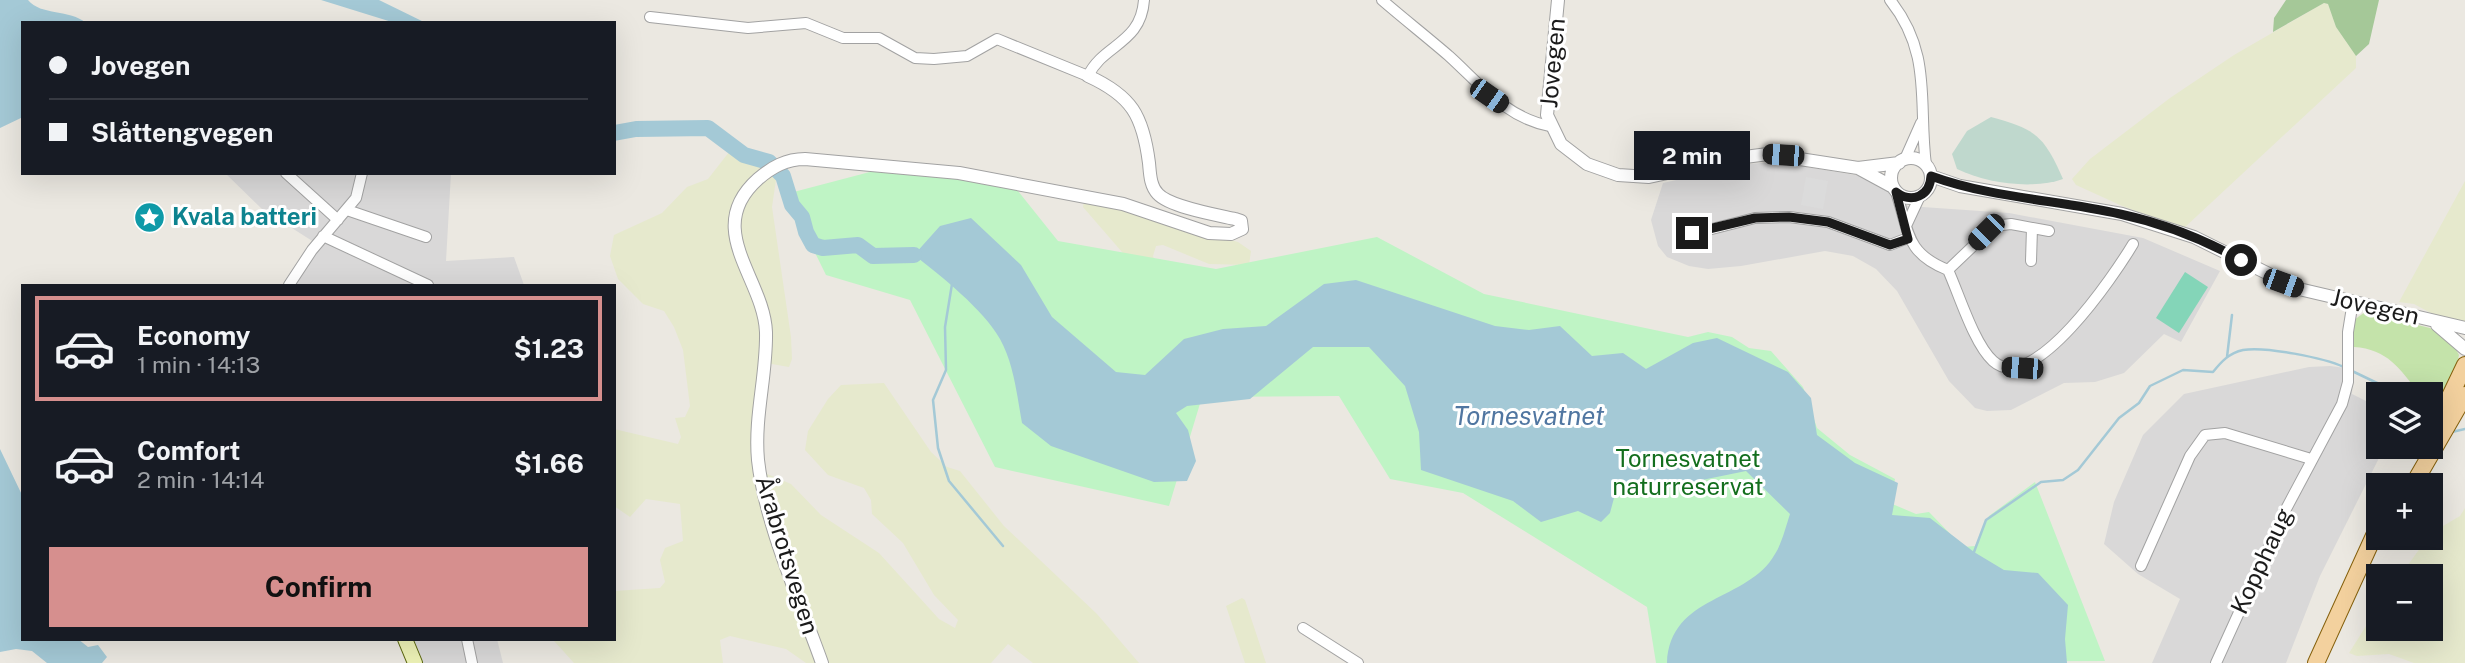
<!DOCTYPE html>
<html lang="en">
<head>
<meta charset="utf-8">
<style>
  :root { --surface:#171b24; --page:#20242c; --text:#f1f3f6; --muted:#9ea1a6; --line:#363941; --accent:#d68f8e }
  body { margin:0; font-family:"Public Sans",sans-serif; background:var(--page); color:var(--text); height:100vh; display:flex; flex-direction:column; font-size:26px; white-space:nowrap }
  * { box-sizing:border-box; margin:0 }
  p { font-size:23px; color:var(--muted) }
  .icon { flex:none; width:38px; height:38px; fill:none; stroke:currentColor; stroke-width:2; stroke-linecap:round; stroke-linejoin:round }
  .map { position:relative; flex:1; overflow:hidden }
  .sheet { position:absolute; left:21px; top:284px; width:595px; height:357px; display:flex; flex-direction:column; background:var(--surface); border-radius:0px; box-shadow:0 7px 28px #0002 }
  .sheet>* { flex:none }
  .hud { position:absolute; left:21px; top:21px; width:595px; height:154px; border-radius:0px; box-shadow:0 7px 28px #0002; display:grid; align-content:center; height:154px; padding:0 28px; background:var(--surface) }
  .fabs { position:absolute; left:2366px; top:382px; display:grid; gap:14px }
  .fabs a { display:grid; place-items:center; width:77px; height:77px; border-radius:0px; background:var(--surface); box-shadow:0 7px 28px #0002; font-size:35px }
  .end { position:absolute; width:32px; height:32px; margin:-16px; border:9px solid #1b1b1b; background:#fff; box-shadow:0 0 0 4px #fff }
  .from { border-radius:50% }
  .bubble { position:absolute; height:49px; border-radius:0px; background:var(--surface); box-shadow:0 7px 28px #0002; font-size:23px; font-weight:700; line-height:49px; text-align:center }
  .car { position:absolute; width:21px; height:42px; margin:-21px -10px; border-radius:9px; box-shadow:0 0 5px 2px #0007; background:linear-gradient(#222 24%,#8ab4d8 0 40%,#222 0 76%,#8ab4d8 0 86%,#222 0) }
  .hud b { display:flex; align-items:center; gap:24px; height:66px; font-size:26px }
  .hud b+b { border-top:2px solid var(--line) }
  .hud i { width:18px; height:18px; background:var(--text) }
  ul { padding:12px 0 0; list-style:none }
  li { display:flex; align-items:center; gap:21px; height:105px; margin:0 14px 10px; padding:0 14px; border:4px solid transparent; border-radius:0px }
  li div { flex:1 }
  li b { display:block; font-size:26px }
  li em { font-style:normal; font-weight:700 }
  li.current { border-color:var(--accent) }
  li>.icon { width:63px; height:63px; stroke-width:1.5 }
  .action { display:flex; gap:14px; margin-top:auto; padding:14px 28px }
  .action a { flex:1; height:80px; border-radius:0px; background:var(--accent); color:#111; font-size:28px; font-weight:700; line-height:80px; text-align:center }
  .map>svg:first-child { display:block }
</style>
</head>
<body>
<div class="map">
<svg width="2465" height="663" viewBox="0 0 2465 663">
  <rect width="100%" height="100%" fill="#ebe8e1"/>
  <path fill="#d9d8d8" d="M1776,162L1861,176L1878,183L1908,206L2009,213L2143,238L2220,271L2181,342L2164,334L2124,373L2095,382L2064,383L2011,410L1987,411L1975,408L1949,381L1897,291L1876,269L1853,256L1825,251L1741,266L1708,269L1689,266L1667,257L1658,246L1651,220L1663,183L1747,164Z
    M225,173H451L446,261L514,257L524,285H290L317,244L262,209Z
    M2330,366L2353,369L2352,394L2378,407V446H2385L2320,576L2286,663H2152L2180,599L2138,574L2104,544L2114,502L2143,435L2184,394L2309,367Z
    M405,639H497L503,663H414Z"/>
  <path fill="#e6e9cd" d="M2324,3L2328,4L2336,27L2356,56V68L2183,229L2120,205L2076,185L2072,179L2090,159L2170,98L2234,55Z
    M733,147L747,158L766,161L777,173L772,207L791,337L792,359L789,367L766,363L758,470L791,484L821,515L879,553L939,619L955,628L958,620L934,595L903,543L872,514L871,500L864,488L828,475L805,450L808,431L828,399L841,385L884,383L931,452L947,467L960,471L1004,526L1097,614L1139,663H1033L1008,644L991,663H806L786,649L730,636L720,640L723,663H574L555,642L552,639H614V591L660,588L665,582L660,560L665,548L683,541L680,504L646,499L630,517L614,506V429L678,444L681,437L675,418L685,417L690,406L683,350L674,327L664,311L643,304L618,279L610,256L614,235L662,213L687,187L708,179Z
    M2465,181V322L2444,320L2414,304L2399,302Z
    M1092,200L1238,242L1251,251L1249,265L1209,264L1163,245L1156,246L1153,256L1156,264L1141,274L1083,207L1084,202Z
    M2465,508V663H2414L2389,654L2357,656L2349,653L2378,607V628H2431V576H2400L2431,533L2460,516Z
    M1242,598L1245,600L1266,663H1245L1226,606Z"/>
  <path fill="#c4e3aa" d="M2365,312L2430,328L2453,344L2459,355L2453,383L2434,406L2431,394H2419C2401,369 2387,349 2354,347V320Z"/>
  <path fill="#a5c898" d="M2286,0H2379L2369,44L2356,56L2336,27L2328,4L2324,3L2273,32L2274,18Z"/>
  <path fill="#bfd8cd" d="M1991,117C2036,129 2044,136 2063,179C2032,190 1986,183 1957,169L1952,154L1967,131Z"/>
  <path fill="#bff4c5" d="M885,168L999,185L1018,191L1058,241L1216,269L1377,237L1484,294L1688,337L1708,332L1732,337L1749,348L1771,351L1803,387L1817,428L1850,455L1895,479L1890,503L1916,514L1929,512L1963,547L1975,546L1989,516L2035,482L2105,661L1656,663L1647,607L1463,493L1390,479L1339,396L1202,397L1169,506L995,467L910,300L826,275L786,194Z"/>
  <path fill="#84d5b8" d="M2185,272L2208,287L2179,333L2156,318Z"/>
  <path fill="#dbdbdb" d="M1806,177L1828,181L1823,209L1801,205Z"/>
  <path fill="#a4c9d6" d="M0,0H28C41,16 70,9 86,23H23V117L0,128Z
    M321,0H379L426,23H395Z
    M971,218L1021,265L1052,317L1116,372L1145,375L1184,339L1223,329L1266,326L1324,284L1356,280L1495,326L1529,330L1560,326L1592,356L1623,353L1646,369L1693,343L1717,338L1788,372L1811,398L1817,435L1855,463L1898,483L1892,515L1930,518L1974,552L2004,570L2038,573L2068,605L2065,639L2067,663H1667C1670,594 1748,602 1775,554C1782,543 1786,526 1790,514L1746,471L1614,498L1610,513L1601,522L1578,511L1541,522L1513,501L1421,470L1419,432L1405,386L1369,347H1313L1250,399L1187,406L1176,413L1188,430L1196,461L1187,481L1154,482L1051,446L1022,423C1017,396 1014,364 1000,339C985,311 939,274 914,255L940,226Z
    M0,449L23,497V639H78L88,647L98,645L107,657L102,663H47L32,651L16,649L0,652Z"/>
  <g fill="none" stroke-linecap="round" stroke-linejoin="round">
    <path stroke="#a4c9d6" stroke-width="2.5" d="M952,284L945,327L946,370L933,400L938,448L949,481L1003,546
      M2227,357L2232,315
      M2350,370L2400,394
      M2431,421L2440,425
      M2452,432L2465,429
      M1974,552L1986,520L2041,482L2063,480L2078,470L2119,418L2139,403L2150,386L2183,370L2213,372C2221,362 2229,353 2243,350C2265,346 2324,358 2344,367"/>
    <path stroke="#a4c9d6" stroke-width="16" d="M614,133L636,129L708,128L744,155L769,162L783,176L792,205L802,217L806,232L813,245L823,248L858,245L873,256L914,255"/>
    <defs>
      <path id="minor" d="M1382,0C1404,19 1427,37 1449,56C1480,84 1506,118 1550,126
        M1890,0C1933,54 1918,103 1926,165
        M650,17L748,28L806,23L843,38H879L915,58L934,59L967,56L997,39L1088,76C1103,44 1141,44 1144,0
        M1905,159L1921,123
        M286,173L338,220
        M1896,192C1909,231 1905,253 1948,270C1959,294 1974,344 1993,361C2033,397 2115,274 2133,244
        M347,210L426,237
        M1906,226L1920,196
        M1692,234L1755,218L1789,217L1828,222L1890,245L1908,238
        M323,236L428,285
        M2031,261L2032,228
        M1948,270L1994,226L2011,224L2049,231
        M289,285L312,250L356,198L362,173
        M2141,566L2190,456L2205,435L2225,433L2311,459
        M1303,628L1358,663
        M467,639L472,663
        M2216,663L2286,509L2342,404L2348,382V332L2353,301"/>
      <path id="tertiary" d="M1558,0L1547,115L1561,144L1587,164L1618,175L1649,177L1737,158L1768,154L1858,168L1899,163
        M1891 178a20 20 0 1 1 40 0a20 20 0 1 1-40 0Z
        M1858,168L1893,187
        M1931,176L1960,186L2122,214L2194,237L2299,289L2465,328
        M2437,325L2465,349
        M822,663C800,601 765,524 758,460C754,416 767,375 766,332C764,278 702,229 758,179C772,167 786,159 805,159L959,173L1123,204L1209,233L1231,234L1242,229L1241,221L1235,219C1217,215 1170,207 1158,194C1150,186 1150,173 1149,163C1143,116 1132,96 1088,76"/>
      <path id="secondary" d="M405,639L415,663"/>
      <path id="primary" d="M2443,411L2465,365
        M2413,485L2465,395
        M2316,663L2378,527"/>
    </defs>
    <use href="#minor" stroke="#a2a2a2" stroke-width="12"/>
    <use href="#tertiary" stroke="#a2a2a2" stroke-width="14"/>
    <use href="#secondary" stroke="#5a660d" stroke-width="16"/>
    <use href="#primary" stroke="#85600c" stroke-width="18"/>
    <use href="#minor" stroke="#fff" stroke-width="10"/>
    <use href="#tertiary" stroke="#fff" stroke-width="12"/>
    <use href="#secondary" stroke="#eef3b7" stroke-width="14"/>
    <use href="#primary" stroke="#f3d19e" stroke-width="16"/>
  </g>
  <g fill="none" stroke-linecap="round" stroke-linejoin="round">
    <path stroke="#1b1b1b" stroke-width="9" d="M1692,233L1755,218L1789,217L1828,222L1890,245L1908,239L1896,192C1912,204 1930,196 1931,176C1991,198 2058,200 2120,214C2162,223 2203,239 2241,260"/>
  </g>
  <defs>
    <symbol id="sight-disc" viewBox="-11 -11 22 22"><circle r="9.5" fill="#0f9aa8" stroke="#fff"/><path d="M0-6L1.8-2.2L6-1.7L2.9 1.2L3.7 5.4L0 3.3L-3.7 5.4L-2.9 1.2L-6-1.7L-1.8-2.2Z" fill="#fff"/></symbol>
  </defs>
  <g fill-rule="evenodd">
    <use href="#sight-disc" x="132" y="200" width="35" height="35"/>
  </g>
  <g text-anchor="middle" stroke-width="6" stroke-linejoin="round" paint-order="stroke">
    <g font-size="24" fill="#1b1b1b" stroke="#fff">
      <text transform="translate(1553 63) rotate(-85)" y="8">Jovegen</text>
      <text transform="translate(2375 307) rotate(13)" y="8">Jovegen</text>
      <text transform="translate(787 555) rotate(73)" y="8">Årabrotsvegen</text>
      <text transform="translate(2262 561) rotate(-65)" y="8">Kopphaug</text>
    </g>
    <g font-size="24" font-weight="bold" fill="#0d838f" stroke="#fff" text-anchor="start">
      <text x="172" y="225">Kvala batteri</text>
    </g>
    <g font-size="24" fill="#136e1d" stroke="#fff">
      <text x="1688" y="467">Tornesvatnet<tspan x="1688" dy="28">naturreservat</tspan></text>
    </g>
    <g font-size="26" font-style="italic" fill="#5076a1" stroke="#fff">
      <text x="1529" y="425">Tornesvatnet</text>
    </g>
  </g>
</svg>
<div class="fabs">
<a><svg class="icon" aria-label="layers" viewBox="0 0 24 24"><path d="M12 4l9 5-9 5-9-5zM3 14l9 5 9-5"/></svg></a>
<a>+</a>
<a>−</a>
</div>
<i class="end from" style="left:2241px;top:260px"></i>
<i class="end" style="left:1692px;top:233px"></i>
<div class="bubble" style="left:1634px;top:131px;width:116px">2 min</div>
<i class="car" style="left:1489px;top:96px;rotate:125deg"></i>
<i class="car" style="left:1783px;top:155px;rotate:274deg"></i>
<i class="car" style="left:1986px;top:232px;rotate:225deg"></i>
<i class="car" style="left:2283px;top:283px;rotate:110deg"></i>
<i class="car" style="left:2022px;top:368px;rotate:274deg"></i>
<div class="hud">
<b><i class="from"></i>Jovegen</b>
<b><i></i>Slåttengvegen</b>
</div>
<section class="sheet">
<ul>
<li class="current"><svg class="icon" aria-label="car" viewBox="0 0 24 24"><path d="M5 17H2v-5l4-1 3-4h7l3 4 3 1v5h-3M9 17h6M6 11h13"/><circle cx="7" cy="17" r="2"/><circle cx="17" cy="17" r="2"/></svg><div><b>Economy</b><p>1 min · 14:13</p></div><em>$1.23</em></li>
<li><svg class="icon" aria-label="car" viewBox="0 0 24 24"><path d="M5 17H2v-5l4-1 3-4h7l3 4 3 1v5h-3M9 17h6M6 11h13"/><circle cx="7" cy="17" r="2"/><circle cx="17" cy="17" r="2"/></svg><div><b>Comfort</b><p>2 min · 14:14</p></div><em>$1.66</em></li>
</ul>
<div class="action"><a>Confirm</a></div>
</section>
</div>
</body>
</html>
